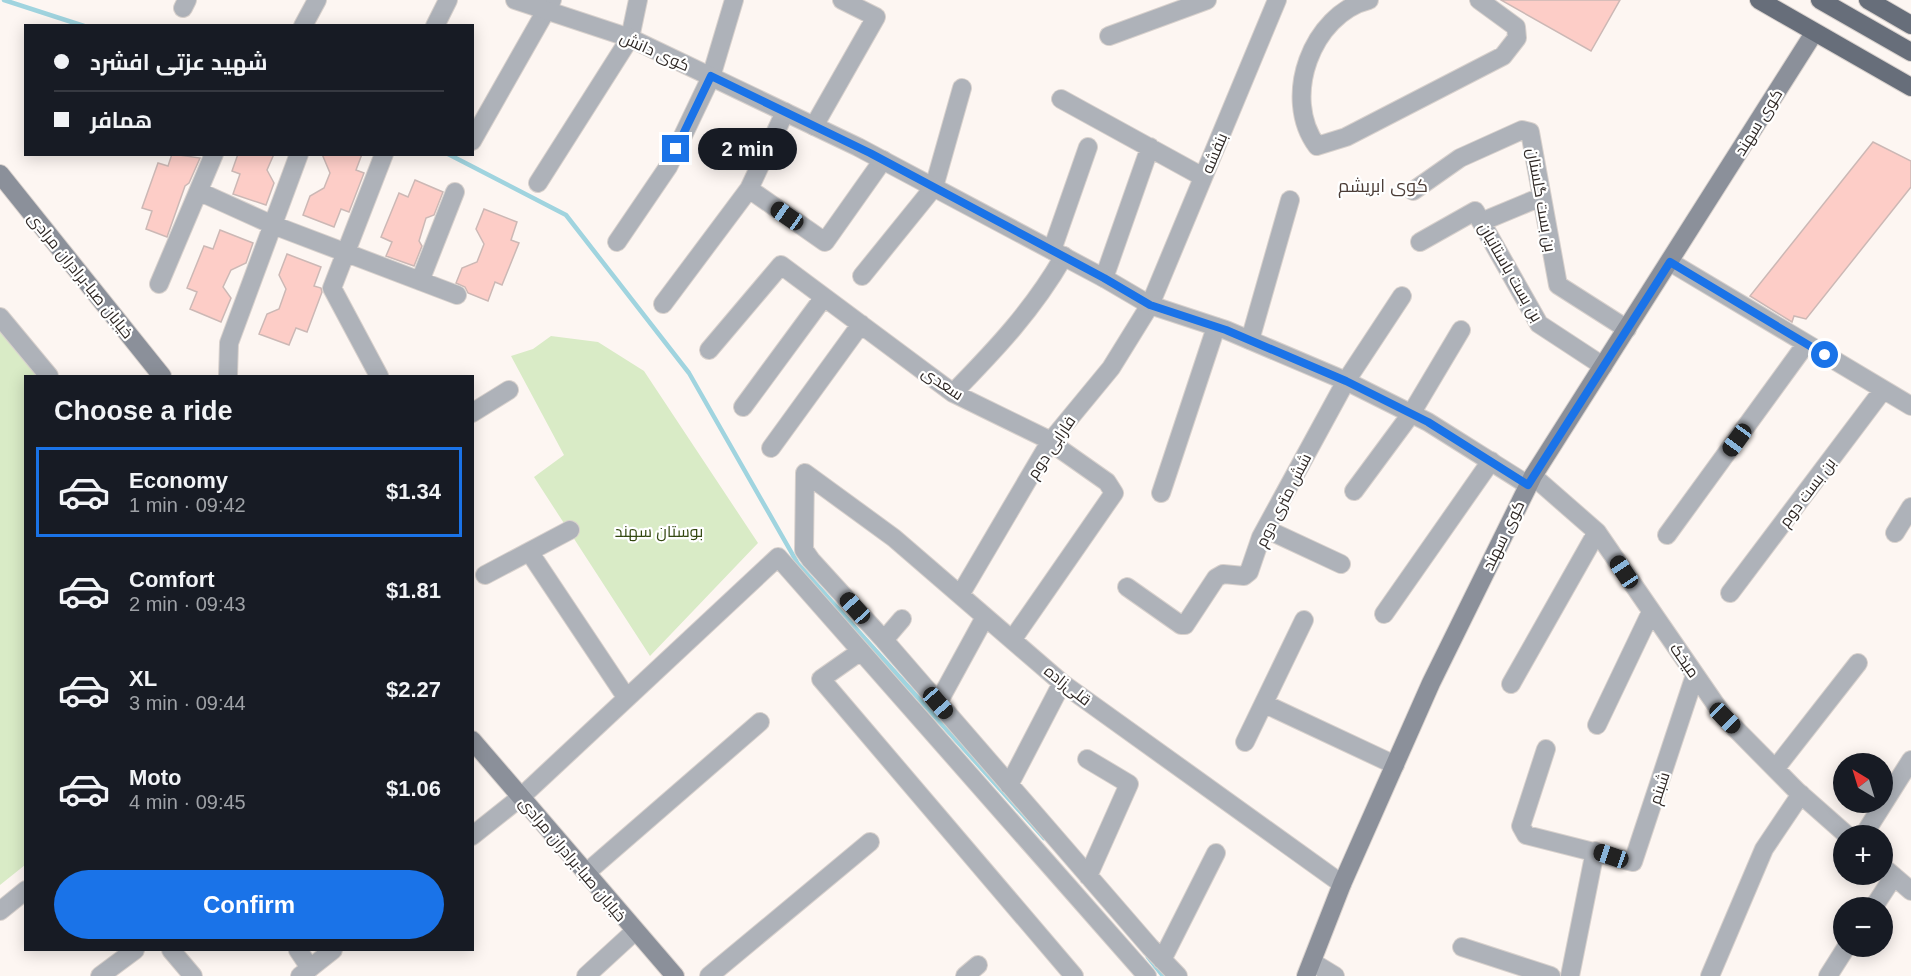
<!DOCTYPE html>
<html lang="en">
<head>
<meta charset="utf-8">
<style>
  :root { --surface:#171b24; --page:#20242c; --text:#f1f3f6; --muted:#9ea1a6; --line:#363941; --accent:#1a73e8 }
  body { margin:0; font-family:Arial,Cairo,sans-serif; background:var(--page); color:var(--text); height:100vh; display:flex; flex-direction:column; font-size:22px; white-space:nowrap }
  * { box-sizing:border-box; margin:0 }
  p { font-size:20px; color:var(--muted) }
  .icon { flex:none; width:33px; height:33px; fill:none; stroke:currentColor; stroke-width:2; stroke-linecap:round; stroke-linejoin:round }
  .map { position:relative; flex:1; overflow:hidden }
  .details { position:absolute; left:24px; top:375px; width:450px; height:576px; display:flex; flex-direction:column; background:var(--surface); border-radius:0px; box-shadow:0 3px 15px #0003 }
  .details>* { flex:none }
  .hud { position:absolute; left:24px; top:24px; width:450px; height:132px; border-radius:0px; box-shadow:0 3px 15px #0003; display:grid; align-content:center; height:132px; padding:0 30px; background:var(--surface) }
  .needle { width:39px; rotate:322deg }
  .fabs { position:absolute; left:1833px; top:753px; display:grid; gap:12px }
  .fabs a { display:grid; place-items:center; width:60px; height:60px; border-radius:50%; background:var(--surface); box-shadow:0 3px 15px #0003; font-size:30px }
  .end { position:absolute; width:27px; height:27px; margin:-14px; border:8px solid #1a73e8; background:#fff; box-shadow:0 0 0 3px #fff }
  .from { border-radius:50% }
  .bubble { position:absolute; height:42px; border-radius:21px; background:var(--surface); box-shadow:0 3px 15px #0003; font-size:20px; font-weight:800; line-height:42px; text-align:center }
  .car { position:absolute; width:18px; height:36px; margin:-18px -9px; border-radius:8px; box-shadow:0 0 4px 2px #0007; background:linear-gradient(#222 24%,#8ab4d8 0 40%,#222 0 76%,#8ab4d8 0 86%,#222 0) }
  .hud b { display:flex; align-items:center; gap:21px; height:57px; font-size:22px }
  .hud b+b { border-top:2px solid var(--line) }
  .hud i { width:15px; height:15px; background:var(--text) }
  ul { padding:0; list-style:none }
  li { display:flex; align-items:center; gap:18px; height:90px; margin:0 12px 9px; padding:0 18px; border:3px solid transparent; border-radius:0px }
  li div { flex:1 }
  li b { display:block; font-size:22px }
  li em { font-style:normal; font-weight:800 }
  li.active { border-color:var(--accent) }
  li>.icon { width:54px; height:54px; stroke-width:1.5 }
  h2 { padding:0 30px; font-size:27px; line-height:72px }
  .primary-button { display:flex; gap:12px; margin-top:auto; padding:12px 30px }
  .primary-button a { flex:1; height:69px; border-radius:36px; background:var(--accent); color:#fff; font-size:24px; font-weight:800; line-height:69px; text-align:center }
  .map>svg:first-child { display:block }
</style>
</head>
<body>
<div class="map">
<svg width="1911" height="976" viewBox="0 0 1911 976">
  <rect width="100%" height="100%" fill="#fdf6f2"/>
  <path fill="#d9ebc6" d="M0,331L39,376H26L25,865L0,885Z
    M551,336L598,342L644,371L758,543L650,656L534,477L564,455L511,356L533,349Z"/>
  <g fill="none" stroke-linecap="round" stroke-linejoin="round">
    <path stroke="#a0d4df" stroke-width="4.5" d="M4,0L84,26
      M448,154L566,215L689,373L798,564L1044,838
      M1148,957L1163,976"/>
  </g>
  <path fill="#fdcdc7" stroke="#ccb8b5" stroke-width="1.5" d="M1501,0H1620L1591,51Z
    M1873,142L1911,161V187L1806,319L1794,316L1792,322L1750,296Z
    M172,154L200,158L189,183L185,186L167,237L146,229L152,211L142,208L158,163L168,166Z
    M238,154H274L267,170L274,183L266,205L233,194L240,174L232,171Z
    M322,154H362L356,170L364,173L349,212L341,209L334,227L303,215L310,196L324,188L330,173Z
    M415,180L443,192L434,215L426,218L419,241L422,246L414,266L386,256L392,242L381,237L399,193L408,197Z
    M484,209L517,222L511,240L519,243L502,285L495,282L488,301L468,293L465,287L456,283L462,268L477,262L484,244L476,229Z
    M220,230L253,243L246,263L231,270L223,287L231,298L221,322L190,309L197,292L187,288L204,246L213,249Z
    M287,254L321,267L314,286L321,288L322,292L307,332L296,328L289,345L259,334L267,314L279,309L286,289L279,275Z"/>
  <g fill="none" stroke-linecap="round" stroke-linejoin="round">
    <defs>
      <path id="minor" d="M1369,0C1312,14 1281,98 1317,146L1346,137L1503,56L1517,38L1516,27L1479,0
        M183,8L187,0
        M303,26L317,0
        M435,26L448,0
        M1109,36L1207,0
        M1061,99L1203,177
        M814,126L876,17L842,0
        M472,141L552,0
        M538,183L630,38L638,0
        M749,189L825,242L883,160
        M1413,191L1460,158L1522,130L1530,132L1558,285L1627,329
        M200,192L273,225L457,295
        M1481,222L1541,197
        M617,242L668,167L711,77L734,0
        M1420,242L1475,211L1539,324L1603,366
        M1052,250L1088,147
        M1670,262L1911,406
        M862,276L934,187L962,88
        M1104,278L1150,147
        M420,281L455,192
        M159,284L214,154
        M663,304L749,189L785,112
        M0,317L49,376
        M1250,340L1290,200
        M709,350L781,265L953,393L1043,437L1107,482L1114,493L1012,640
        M228,376L229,343L299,154
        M379,376L332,288L384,154
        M953,393C996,349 1033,310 1064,256
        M743,407L824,297
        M472,413L509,390
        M771,448L861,324
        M805,473L894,538L1062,683L1342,884
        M805,473L804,550L811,560L884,640L1150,947L1178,976
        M1533,476L1597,532L1725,718L1797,791L1848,836
        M1354,491L1411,414L1461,330
        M1161,493L1216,327
        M1266,529L1341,564
        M1895,533L1911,507
        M1667,535L1806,344
        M530,553L626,697
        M485,575L570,530
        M1127,587L1181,625H1185L1216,578L1223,574L1244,576L1249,572L1261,537L1346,381L1402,296
        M1730,593L1883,390
        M960,595L1050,442L1111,368L1150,305L1277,0
        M1384,614L1491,461
        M884,640L902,619
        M861,651L821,679L1074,976
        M1511,684L1597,532
        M938,703L985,617
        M1265,704L1395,765
        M1597,725L1651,612
        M1245,742L1304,620
        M1546,749L1521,826L1526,835L1633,862L1695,675
        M1087,759L1129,784L1088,876
        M1775,769L1858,663
        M1009,785L1062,683
        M521,797L778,557L1147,976
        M1863,836L1911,760
        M1882,866L1911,891
        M586,873L760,722
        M1873,908L1894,876
        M0,911L26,890
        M1462,947L1551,976
        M171,950L193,976
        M298,950L310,968
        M1162,960L1216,853
        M1312,962L1335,976
        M100,976L135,950
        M586,976L635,931
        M709,976L870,842
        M965,976L978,965
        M1570,976L1595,851
        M1710,976L1764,849L1801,794
        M1828,976L1847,946"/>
      <path id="tertiary" d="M515,0L630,38L858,147L1104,278L1150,305L1226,330L1346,381L1428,422L1528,485
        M472,836L521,797
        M300,976L333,950"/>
      <path id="secondary" d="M0,174L162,376
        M472,740L675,976
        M1306,976L1342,884L1431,683L1533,476L1814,33"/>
      <path id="trunk" d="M1759,0L1911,87
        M1820,0L1911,52
        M1868,0L1911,25"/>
    </defs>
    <use href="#minor" stroke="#d8d1cd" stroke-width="20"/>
    <use href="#tertiary" stroke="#d8d1cd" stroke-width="20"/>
    <use href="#secondary" stroke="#d8d1cd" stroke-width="20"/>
    <use href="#trunk" stroke="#d8d1cd" stroke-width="20"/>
    <use href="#minor" stroke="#aeb2b9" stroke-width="18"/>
    <use href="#tertiary" stroke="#aeb2b9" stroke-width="18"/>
    <use href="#secondary" stroke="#8b909a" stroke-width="18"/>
    <use href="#trunk" stroke="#676e7a" stroke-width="18"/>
  </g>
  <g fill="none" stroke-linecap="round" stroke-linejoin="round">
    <path stroke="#1a73e8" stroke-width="8" d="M676,149L711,76L870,153L1104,278L1150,305L1226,330L1346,381L1428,422L1528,485L1670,262L1825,355"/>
  </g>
  <g text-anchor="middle" stroke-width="4.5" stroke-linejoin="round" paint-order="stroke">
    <g font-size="16" fill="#302926" stroke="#fff">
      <text transform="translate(655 51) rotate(24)" y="6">کوی دانش</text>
      <text transform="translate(1758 122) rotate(-58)" y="6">کوی سهند</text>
      <text transform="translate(1214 153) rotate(-67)" y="6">بنفشه</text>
      <text transform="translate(1542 200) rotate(80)" y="6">بن بست گلستان</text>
      <text transform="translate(1511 272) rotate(60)" y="6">بن بست باستانیان</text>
      <text transform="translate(81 275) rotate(51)" y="6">خیابان صبا-برادران مرادی</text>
      <text transform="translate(943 383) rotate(34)" y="6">سعدی</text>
      <text transform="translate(1051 447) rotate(-56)" y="6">فارابی دوم</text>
      <text transform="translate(1807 492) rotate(-53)" y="6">بن بست دوم</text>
      <text transform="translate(1283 500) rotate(-63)" y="6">شش متری دوم</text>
      <text transform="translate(1503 535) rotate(-64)" y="6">کوی سهند</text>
      <text transform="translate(1685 660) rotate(55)" y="6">میخک</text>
      <text transform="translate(1068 685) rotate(38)" y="6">قلی‌زاده</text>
      <text transform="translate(1659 788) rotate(-72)" y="6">شبنم</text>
      <text transform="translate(573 859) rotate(50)" y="6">خیابان صبا-برادران مرادی</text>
    </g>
    <g font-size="16" fill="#334810" stroke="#fff">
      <text x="659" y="537">بوستان سهند</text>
    </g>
    <g font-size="18" fill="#4c3d37" stroke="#fff">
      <text x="1383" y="192">کوی ابریشم</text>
    </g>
  </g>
</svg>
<div class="fabs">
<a><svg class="needle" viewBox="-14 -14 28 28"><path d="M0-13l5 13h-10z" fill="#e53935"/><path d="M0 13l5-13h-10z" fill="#9ea1a6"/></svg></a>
<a>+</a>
<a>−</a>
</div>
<i class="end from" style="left:1825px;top:355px"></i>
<i class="end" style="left:676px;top:149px"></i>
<div class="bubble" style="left:698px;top:128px;width:99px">2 min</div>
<i class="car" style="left:787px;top:216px;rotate:305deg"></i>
<i class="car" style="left:1737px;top:440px;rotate:216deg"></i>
<i class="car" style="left:1624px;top:572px;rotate:326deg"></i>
<i class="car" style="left:855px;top:608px;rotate:318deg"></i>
<i class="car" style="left:938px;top:703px;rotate:139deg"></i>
<i class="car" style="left:1725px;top:718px;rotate:135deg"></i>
<i class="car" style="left:1611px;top:856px;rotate:289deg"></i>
<div class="hud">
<b><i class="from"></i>شهید عزتی افشرد</b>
<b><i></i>همافر</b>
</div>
<section class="details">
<h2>Choose a ride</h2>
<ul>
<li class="active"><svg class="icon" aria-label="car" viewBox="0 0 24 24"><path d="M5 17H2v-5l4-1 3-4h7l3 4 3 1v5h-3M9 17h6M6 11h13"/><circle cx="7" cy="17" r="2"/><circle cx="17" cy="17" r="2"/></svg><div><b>Economy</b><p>1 min · 09:42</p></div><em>$1.34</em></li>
<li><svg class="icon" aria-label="car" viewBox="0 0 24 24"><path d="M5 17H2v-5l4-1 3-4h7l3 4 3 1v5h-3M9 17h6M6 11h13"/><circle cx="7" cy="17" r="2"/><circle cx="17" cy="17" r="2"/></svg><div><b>Comfort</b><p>2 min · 09:43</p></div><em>$1.81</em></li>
<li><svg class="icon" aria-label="car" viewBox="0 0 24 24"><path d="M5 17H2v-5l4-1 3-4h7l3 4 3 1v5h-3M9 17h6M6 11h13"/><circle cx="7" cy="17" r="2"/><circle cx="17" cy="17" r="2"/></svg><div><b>XL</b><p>3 min · 09:44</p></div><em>$2.27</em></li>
<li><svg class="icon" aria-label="car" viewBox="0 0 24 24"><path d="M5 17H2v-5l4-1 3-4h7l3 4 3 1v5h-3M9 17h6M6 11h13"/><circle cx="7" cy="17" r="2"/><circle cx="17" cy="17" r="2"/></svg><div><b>Moto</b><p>4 min · 09:45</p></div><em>$1.06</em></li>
</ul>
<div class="primary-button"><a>Confirm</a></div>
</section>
</div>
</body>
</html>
